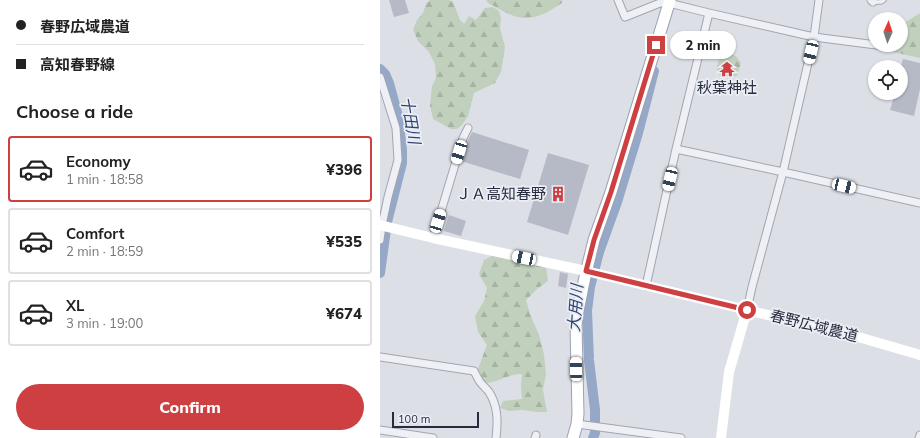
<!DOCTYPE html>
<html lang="en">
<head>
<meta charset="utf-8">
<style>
  :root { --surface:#fff; --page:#f2f2f2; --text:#222; --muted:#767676; --line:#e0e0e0; --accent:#ce3f41 }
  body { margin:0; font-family:Mulish,"Noto Sans JP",sans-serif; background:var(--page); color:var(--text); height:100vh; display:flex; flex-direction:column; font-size:15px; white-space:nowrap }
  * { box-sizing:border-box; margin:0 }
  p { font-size:13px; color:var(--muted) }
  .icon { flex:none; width:22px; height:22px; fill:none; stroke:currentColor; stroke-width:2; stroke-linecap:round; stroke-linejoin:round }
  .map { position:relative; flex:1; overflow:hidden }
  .drawer { display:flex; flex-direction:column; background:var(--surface); width:380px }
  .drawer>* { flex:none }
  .guide { display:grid; align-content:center; height:88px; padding:0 16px; background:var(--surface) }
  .needle { width:26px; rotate:3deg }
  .tools { position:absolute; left:488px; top:12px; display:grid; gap:8px }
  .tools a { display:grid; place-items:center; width:40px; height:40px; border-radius:50%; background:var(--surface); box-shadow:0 1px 3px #0004; font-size:20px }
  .scale { position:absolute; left:12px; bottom:10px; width:87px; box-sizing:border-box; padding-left:4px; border:2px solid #262b3d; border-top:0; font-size:11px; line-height:14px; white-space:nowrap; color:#262b3d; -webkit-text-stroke:3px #ebeef4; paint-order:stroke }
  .end { position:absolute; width:18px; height:18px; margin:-9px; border:5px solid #ce3f41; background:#fff; box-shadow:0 0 0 2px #fff }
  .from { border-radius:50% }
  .bubble { position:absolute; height:28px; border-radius:14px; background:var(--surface); box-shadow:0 1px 3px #0004; font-size:13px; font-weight:800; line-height:28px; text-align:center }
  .car { position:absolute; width:12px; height:24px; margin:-12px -6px; border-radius:5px; box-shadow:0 0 3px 1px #0007; background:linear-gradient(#fff 24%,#345 0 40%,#fff 0 76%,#345 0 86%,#fff 0) }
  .guide b { display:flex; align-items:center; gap:14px; height:38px; font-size:15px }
  .guide b+b { border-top:1px solid var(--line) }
  .guide i { width:10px; height:10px; background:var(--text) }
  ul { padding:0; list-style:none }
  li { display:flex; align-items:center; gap:12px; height:66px; margin:0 8px 6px; padding:0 8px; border:2px solid var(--line); border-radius:4px }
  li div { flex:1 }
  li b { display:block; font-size:15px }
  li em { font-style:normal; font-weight:800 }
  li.active { border-color:var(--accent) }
  li>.icon { width:36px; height:36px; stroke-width:1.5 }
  h2 { padding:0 16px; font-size:18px; line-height:48px }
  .action { display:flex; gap:8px; margin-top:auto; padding:8px 16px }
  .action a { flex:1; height:46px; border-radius:24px; background:var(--accent); color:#fff; font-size:16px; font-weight:800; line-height:46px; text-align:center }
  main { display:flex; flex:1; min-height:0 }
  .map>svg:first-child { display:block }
</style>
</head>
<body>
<main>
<section class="drawer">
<div class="guide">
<b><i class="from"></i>春野広域農道</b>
<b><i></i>高知春野線</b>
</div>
<h2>Choose a ride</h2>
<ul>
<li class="active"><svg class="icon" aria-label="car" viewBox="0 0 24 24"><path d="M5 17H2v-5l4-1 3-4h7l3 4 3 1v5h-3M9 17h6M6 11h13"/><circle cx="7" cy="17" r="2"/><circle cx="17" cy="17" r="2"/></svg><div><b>Economy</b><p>1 min · 18:58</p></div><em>¥396</em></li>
<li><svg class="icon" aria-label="car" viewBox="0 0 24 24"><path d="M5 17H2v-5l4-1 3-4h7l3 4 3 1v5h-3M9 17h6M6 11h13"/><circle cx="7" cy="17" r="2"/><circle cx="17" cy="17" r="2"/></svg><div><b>Comfort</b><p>2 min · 18:59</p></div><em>¥535</em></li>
<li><svg class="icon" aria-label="car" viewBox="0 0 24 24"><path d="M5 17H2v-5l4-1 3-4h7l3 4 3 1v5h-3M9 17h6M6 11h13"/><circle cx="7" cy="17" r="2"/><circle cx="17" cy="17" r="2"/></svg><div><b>XL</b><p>3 min · 19:00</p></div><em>¥674</em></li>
</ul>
<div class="action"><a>Confirm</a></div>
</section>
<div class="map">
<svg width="540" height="438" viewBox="0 0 540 438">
  <defs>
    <pattern id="forest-firs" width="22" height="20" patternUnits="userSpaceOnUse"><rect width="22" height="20" fill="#c0d0bd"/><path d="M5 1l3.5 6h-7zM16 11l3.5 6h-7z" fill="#a5b3a3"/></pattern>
  </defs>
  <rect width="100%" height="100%" fill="#dcdfe6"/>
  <path fill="url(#forest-firs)" d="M50,0H69L73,2L80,20L84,24L89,16L96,20L105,8L113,7L119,11L121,18L120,28L125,47L121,72L115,83L94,93L88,116L82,125L77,129H71L53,119L50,105L52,86L56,78L55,64L49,52L38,41L33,30L37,20L43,13L46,4Z
    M106,0H182V3C167,13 152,22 134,16C125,13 116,7 108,3Z
    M540,13V58L513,52L511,45H521V25Z
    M347,53L356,56L361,63L357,76L350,77L340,76L337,68L339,57Z
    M114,255L146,262L166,268L168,281L157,289L146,300L150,314L159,335L164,355L166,374L163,390L167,412H156L143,410L129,411L120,408L123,401L142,399L141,386L142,374C128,374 119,382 105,383L98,369L107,345L98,332L95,316L104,301L107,288L99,274L104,260Z"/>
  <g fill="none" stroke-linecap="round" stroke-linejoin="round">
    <path stroke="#96a8c7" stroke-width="10" d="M0,69L5,74L9,83L18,116L22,150V163L7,222L0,273
      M213,438L215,433V410L209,360L207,311L210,287L219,252L237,202L258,133L274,71"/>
  </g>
  <path fill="#b6bac6" d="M9,0H25L29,13L14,17Z
    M523,59L540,63V89L534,116L510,110L515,93H521V66Z
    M92,132L149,150L140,179L81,161L88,140Z
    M168,153L209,165L188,235L147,222Z
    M69,215L86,221L81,236L64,231Z
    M180,272L188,274L186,288L178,286Z"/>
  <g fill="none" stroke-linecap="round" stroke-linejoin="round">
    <defs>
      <path id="lane" d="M493,2H501L504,0"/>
      <path id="street" d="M238,0L245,17L280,3H289L329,13L434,37L504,46
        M491,0L493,2
        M0,77L16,128L18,160L8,197L2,225L0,240
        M296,149L403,172L540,203
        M53,238L83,138L88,128
        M266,286L296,149L329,13
        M367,310L372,287L403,172L434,37L439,0
        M0,357L94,371C96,375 98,379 100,382C103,386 106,388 109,392C118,406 118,421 116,438
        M197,424L301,438
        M0,430L53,438
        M155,438L156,435
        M539,438L540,435"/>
      <path id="primary" d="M193,438L197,424L198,414L196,325L198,311L205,277L214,240L231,192L290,0"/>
    </defs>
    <use href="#lane" stroke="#a2a5b0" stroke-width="5.5"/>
    <use href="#street" stroke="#a2a5b0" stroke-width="9"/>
    <use href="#primary" stroke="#9ca2b2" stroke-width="13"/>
    <use href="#lane" stroke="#eff0f5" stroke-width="3.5"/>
    <use href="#street" stroke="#eff0f5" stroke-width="7"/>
    <path stroke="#fff" stroke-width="10" d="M0,225L53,238L206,271L367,310L468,334L540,355
      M341,438L349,372L367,310"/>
    <use href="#primary" stroke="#fff" stroke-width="11"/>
  </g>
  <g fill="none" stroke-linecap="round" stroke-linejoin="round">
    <path stroke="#ce3f41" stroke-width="5" d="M276,45L231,192L214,240L206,271L367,310"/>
  </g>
  <defs>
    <symbol id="temple-bare" viewBox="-9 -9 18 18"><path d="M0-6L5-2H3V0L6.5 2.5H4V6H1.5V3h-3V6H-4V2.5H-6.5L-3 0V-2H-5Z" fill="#ce3f41" stroke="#ebeef4" stroke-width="2.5" paint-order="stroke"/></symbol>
    <symbol id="building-bare" viewBox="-9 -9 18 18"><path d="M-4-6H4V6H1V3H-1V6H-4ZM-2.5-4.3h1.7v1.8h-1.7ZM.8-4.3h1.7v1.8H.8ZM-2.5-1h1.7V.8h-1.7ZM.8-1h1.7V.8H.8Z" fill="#ce3f41" stroke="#ebeef4" stroke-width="2.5" paint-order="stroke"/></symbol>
  </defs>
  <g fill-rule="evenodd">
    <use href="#temple-bare" x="336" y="58" width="22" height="22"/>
    <use href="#building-bare" x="167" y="183" width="22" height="22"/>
  </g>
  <g text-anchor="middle" stroke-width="3.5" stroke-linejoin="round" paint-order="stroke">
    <g font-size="15" fill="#262b3d" stroke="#ebeef4">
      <text x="347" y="93">秋葉神社</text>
      <text x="166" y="199" text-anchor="end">ＪＡ高知春野</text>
    </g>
    <g font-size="15" fill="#262b3d" stroke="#ebeef4">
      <text transform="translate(434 326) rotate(14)" y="5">春野広域農道</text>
    </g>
    <g font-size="16" font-style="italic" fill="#304471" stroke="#ebeef4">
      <text transform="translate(31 120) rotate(80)" y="6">十田川</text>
      <text transform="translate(195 308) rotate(-86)" y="6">大用川</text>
    </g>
  </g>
</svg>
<div class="tools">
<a><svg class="needle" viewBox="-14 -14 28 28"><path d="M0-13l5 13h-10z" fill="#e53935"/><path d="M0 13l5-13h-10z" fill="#767676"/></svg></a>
<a><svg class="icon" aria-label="locate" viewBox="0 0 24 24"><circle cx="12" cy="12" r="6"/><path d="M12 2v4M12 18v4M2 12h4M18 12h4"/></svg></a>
</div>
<div class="scale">100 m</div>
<i class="end from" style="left:367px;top:310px"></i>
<i class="end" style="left:276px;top:45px"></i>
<div class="bubble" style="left:290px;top:31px;width:66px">2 min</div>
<i class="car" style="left:431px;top:52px;rotate:193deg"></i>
<i class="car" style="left:79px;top:152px;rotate:197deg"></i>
<i class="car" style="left:290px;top:179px;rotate:193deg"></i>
<i class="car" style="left:464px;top:186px;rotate:103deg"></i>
<i class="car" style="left:58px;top:221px;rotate:17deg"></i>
<i class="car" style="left:144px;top:258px;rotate:282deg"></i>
<i class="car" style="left:196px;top:369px;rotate:359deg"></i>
</div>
</main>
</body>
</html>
